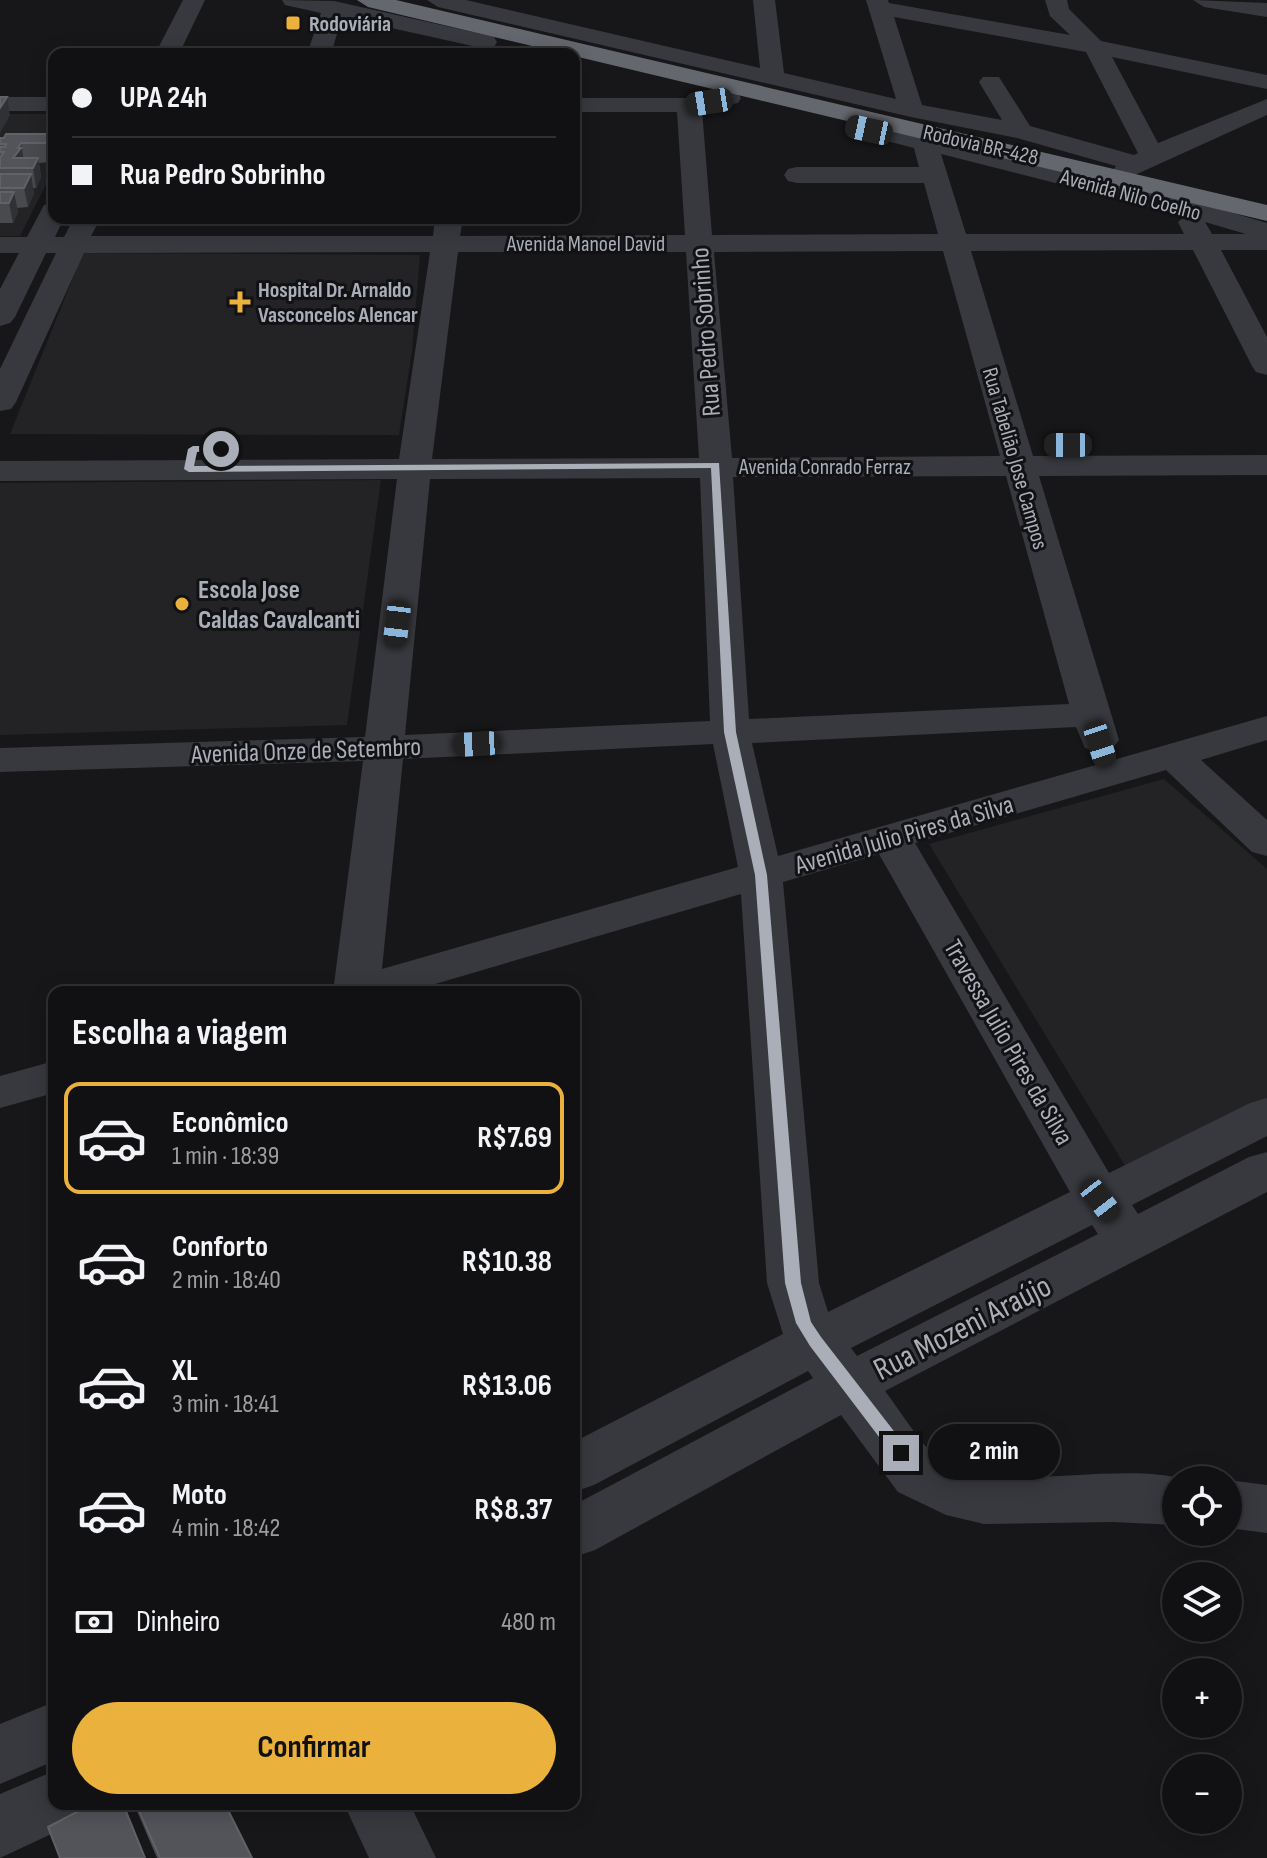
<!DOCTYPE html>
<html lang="pt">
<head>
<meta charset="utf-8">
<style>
  :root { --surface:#111113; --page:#1a1a1c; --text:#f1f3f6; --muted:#9c9da0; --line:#303133; --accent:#ebb13d }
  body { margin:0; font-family:"Sofia Sans Condensed",sans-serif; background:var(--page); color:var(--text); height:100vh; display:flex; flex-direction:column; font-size:30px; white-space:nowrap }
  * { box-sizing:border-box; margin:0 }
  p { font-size:26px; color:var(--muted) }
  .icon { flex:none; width:44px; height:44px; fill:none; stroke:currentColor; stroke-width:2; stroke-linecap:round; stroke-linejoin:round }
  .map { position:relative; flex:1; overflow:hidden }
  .sheet { position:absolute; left:48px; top:986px; width:532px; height:824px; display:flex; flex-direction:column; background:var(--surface); border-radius:16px; box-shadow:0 4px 20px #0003,0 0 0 2px var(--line) }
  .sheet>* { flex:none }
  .guide { position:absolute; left:48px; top:48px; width:532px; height:176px; border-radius:16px; box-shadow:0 4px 20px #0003,0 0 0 2px var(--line); display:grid; align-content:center; height:176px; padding:0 24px; background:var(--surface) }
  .tools { position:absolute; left:1162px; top:1466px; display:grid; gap:16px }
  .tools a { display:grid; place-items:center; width:80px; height:80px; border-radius:50%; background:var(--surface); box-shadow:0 4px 20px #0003,0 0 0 2px var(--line); font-size:40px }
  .end { position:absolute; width:36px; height:36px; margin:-18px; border:10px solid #a9aeb8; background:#111; box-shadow:0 0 0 4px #111 }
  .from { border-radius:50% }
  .bubble { position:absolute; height:56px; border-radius:28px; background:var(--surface); box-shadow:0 4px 20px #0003,0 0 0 2px var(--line); font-size:26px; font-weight:700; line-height:56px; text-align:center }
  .car { position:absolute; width:24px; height:48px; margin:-24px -12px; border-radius:10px; box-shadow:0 0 6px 2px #0007; background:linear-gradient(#222 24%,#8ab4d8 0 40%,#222 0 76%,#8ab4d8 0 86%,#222 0) }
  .guide b { display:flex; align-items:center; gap:28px; height:76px; font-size:30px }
  .guide b+b { border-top:2px solid var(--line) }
  .guide i { width:20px; height:20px; background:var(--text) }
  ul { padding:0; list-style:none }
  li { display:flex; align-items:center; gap:24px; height:112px; margin:0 16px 12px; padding:0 8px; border:4px solid transparent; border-radius:16px }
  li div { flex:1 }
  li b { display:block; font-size:30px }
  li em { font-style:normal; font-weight:700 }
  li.on { border-color:var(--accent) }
  li>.icon { width:72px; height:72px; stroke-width:1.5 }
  h2 { padding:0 24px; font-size:36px; line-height:96px }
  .pay { display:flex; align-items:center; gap:20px; height:88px; padding:0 24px; font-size:30px }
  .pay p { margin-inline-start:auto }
  .action { display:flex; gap:16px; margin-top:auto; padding:16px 24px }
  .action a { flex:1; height:92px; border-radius:48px; background:var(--accent); color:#111; font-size:32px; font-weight:700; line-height:92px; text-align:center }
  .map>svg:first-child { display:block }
</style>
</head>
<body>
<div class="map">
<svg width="1267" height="1858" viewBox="0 0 1267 1858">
  <rect width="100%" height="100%" fill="#171719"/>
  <path fill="#232326" d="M0,114H54V169L20,236H0Z
    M83,253L420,255L412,351L399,435L10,434Z
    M381,480L347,725L0,735V483Z
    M1164,779L1267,869V1104L1127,1169L929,844Z"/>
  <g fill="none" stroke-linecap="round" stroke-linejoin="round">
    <path fill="#38393e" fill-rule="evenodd" d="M183,0H205L179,54H155Z
      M282,0L334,1L486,35L494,37L497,42L494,47L486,49L342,17L331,54H307L321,13L285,5Z
      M427,0H466L760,68L753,0H775L784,73L896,99L866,0H888L889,3L1070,35L1050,16L1045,0H1067L1069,9L1101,41L1267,75V89L1112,57L1158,143L1267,99V115L1126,179L1117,176L1113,171L1116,166L1017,138L911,117L438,7ZM894,17L1086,52L1138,153L1134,155L1030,126L999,77H983L979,82L1002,120L922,105Z
      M1193,0L1267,3V17L1204,7Z
      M729,91L738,93L741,98L738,103L702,110L712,235L938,234L924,183H797L788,181L784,175L788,169L797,167H919L914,148L879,139L875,134L879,129L888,126L1155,190L1267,223V250H1221L1267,337V375L1256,372L1252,366L1193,250L971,251L1033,456L1267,455V475L1039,476L1119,740L1113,748L1099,752L1085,748L1076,727L752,743L778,856L1267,716V740L1201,760L1267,820V856L1252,852L1166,770L915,843L1109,1173L1250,1103L1267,1098V1136L1132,1205L1138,1214L1249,1157L1267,1152V1192L885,1391C902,1413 918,1441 938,1459C982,1498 1124,1459 1184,1480H1176V1525L1113,1522L984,1524L946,1515L898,1492L841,1415L595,1550L574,1557V1505L813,1378L808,1371L594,1485L574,1492V1442L783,1334L767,1283L741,894L408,992H333L363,761L0,772V748L365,737L397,479L0,481V461L399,459L430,252L84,253L16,402L11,409L0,411V369L56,253H46L15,317L10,323L0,326V289L19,253H0V237H27L44,205L54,203V218H64L55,237H64L74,218H94L98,223L91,236H433L435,218H463L460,236L685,235L677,112H574V98H689ZM941,154L1185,216L1178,222L1184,234H966ZM1205,222L1246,234H1212ZM943,251L1000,456L732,458L714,252ZM458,252H686L699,458L432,459ZM1006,476L1069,704L749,719L733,477ZM700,478L710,721L405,735L430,479ZM713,744L738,867L382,969L403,759ZM879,854L1070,1192L828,1312L819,1283L783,882ZM1092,1225L1098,1234L857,1356L851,1348Z
      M0,97H54V111H0Z
      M54,1061V1093L0,1108V1076Z
      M1228,1480L1267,1485V1533L1228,1528Z
      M54,1702V1761L0,1784V1724Z
      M54,1771V1804H85L77,1822L0,1858V1794Z
      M344,1804H410L436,1858H369Z"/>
    <path fill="#64676e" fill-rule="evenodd" d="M357,0H396L1267,205V221L368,7Z"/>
  </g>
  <path fill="#484a4e" d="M50,134L54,153L49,162L39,163L41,177L36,188H33L34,193L28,207L17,208L18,212L13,223H0V138Z
    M134,1804H225L252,1858H157Z"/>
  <path fill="#303134" d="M7,97L10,115L0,133V108Z
    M50,134L54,153L49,162L46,143Z
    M21,143L25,167L13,158Z
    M38,158L41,177L36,188L33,168Z
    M31,174L34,193L28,207L24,188Z
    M14,192L18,212L13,223L9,203Z"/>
  <path fill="#535459" stroke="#606268" stroke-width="2" d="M0,97H7L0,108Z
    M6,134H50L46,143H21L18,148H21L13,158H38L33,168H0V158L4,152H0V147H5L6,144H0V138H4Z
    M0,174H31L24,188H0Z
    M0,192H14L9,203H0Z
    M92,1804H123L145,1858H60L48,1827Z
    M136,1804H225L252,1858H160Z"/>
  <path fill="#a9aeb8" d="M193,446H221L226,449L197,452L194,466L719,463L736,732L767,875L801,1283L811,1322L821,1337L907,1448L909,1453L907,1458H895L810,1346L796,1323L785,1283L755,875L724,732L711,468L189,472L184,469L188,449Z"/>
  <g fill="#ebb13d" stroke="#121214" stroke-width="3">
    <rect x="285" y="15" width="16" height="16" rx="4"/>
    <path d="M236 290h8v8h8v8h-8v8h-8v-8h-8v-8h8z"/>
    <circle cx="182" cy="604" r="8"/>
  </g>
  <g text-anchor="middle" stroke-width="6" stroke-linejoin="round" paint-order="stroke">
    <g font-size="22" font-weight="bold" fill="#a9aeb8" stroke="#121214" text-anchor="start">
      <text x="309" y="31">Rodoviária</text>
      <text x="258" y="297">Hospital Dr. Arnaldo<tspan x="258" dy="25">Vasconcelos Alencar</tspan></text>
    </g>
    <g font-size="22" fill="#a9aeb8" stroke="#121214">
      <text transform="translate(981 144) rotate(13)" y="8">Rodovia BR-428</text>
      <text transform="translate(1131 194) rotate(15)" y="8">Avenida Nilo Coelho</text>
      <text x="586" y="251">Avenida Manoel David</text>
      <text transform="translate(1016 458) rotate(74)" y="8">Rua Tabelião Jose Campos</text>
      <text x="825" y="474">Avenida Conrado Ferraz</text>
    </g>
    <g font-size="26" fill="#a9aeb8" stroke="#121214">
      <text transform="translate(705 332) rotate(-94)" y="9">Rua Pedro Sobrinho</text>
      <text transform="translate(306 750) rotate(-2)" y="9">Avenida Onze de Setembro</text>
      <text transform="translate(904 834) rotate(-16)" y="9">Avenida Julio Pires da Silva</text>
      <text transform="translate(1009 1042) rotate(60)" y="9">Travessa Julio Pires da Silva</text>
    </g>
    <g font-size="26" font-weight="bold" fill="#a9aeb8" stroke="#121214" text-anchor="start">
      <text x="198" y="598">Escola Jose<tspan x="198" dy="30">Caldas Cavalcanti</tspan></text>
    </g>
    <g font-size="32" fill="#a9aeb8" stroke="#121214">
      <text transform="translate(962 1327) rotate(-27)" y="11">Rua Mozeni Araújo</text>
    </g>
  </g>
</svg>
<div class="tools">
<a><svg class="icon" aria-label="locate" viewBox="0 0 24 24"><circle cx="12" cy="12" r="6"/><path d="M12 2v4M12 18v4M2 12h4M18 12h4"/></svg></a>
<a><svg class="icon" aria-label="layers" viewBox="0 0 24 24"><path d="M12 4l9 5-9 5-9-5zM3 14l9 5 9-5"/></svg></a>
<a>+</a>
<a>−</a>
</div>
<i class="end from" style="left:221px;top:449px"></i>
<i class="end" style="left:901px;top:1453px"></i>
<div class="bubble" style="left:928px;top:1424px;width:132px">2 min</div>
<i class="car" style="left:709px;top:102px;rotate:261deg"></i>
<i class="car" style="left:869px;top:130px;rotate:282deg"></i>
<i class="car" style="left:1068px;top:445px;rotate:270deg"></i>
<i class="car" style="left:397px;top:624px;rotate:187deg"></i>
<i class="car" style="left:477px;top:744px;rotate:267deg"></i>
<i class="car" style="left:1100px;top:744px;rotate:162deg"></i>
<i class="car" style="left:1100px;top:1200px;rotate:142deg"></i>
<div class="guide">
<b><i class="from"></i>UPA 24h</b>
<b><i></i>Rua Pedro Sobrinho</b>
</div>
<section class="sheet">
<h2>Escolha a viagem</h2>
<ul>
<li class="on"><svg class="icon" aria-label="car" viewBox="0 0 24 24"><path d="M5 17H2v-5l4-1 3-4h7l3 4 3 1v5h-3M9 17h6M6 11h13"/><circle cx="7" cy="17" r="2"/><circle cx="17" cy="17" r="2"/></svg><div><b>Econômico</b><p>1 min · 18:39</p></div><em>R$7.69</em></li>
<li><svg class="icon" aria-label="car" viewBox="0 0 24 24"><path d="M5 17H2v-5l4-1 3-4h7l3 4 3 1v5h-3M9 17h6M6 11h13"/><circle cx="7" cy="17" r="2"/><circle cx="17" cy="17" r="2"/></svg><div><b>Conforto</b><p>2 min · 18:40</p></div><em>R$10.38</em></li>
<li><svg class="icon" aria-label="car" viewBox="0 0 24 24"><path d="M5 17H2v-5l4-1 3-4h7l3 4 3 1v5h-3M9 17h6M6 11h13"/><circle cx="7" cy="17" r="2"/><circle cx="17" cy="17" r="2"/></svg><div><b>XL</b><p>3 min · 18:41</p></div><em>R$13.06</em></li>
<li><svg class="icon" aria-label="car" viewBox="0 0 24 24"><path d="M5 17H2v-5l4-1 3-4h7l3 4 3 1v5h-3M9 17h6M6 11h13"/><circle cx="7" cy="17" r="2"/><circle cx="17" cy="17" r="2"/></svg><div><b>Moto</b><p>4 min · 18:42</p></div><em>R$8.37</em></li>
</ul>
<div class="pay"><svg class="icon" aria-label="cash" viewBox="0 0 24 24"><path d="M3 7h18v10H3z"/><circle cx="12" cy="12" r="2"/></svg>Dinheiro<p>480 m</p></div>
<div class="action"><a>Confirmar</a></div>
</section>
</div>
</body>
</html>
